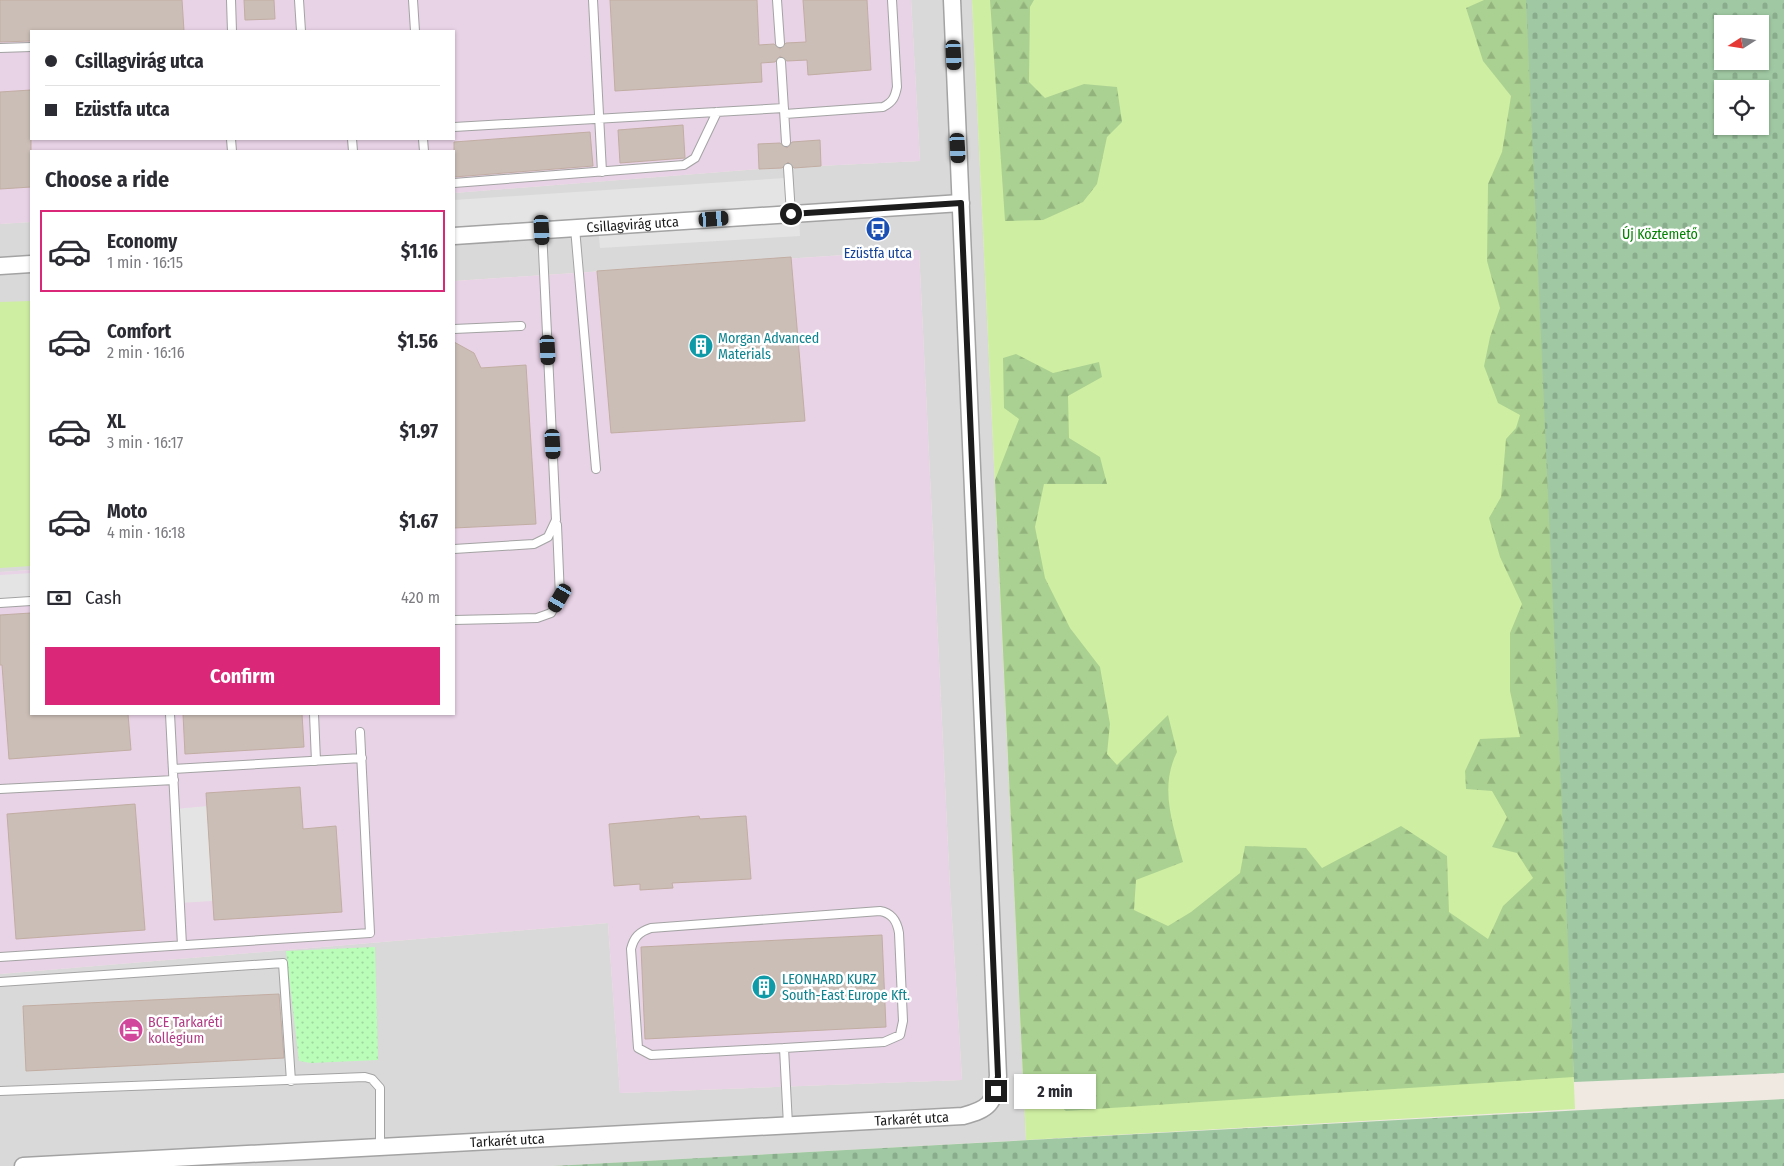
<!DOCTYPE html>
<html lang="en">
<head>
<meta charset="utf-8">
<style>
  :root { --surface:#fff; --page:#f7f7f7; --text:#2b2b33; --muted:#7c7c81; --line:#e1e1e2; --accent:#db2777 }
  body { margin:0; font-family:"Fira Sans Condensed",sans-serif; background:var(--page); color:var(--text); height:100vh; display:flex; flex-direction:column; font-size:19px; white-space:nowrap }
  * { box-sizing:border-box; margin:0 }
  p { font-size:16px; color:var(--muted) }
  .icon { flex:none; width:28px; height:28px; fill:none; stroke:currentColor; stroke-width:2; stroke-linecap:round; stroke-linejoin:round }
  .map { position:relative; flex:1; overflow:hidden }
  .sheet { position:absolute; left:30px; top:150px; width:425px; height:565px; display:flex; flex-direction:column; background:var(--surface); border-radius:0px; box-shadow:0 1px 4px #0004 }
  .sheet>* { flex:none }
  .hud { position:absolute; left:30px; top:30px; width:425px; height:110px; border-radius:0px; box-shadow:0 1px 4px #0004; display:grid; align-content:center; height:110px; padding:0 15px; background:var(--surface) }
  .needle { width:32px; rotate:258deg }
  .fabs { position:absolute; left:1714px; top:15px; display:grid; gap:10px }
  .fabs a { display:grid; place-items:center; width:55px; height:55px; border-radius:0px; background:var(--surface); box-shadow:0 1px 4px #0004; font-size:25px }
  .end { position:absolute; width:22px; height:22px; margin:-11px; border:6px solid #1c1c1c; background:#fff; box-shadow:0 0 0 2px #fff }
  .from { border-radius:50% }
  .bubble { position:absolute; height:35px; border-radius:0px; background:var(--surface); box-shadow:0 1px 4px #0004; font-size:16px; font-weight:700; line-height:35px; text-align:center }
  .car { position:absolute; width:15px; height:30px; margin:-15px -8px; border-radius:6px; box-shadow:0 0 4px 1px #0007; background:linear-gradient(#222 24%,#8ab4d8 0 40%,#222 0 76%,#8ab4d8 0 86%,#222 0) }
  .hud b { display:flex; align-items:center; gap:18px; height:48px; font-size:19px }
  .hud b+b { border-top:1px solid var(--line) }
  .hud i { width:12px; height:12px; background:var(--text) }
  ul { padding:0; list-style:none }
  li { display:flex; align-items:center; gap:15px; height:82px; margin:0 10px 8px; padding:0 5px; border:2px solid transparent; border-radius:0px }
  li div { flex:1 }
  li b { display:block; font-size:19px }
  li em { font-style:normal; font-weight:700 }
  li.selected { border-color:var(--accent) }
  li>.icon { width:45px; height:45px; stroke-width:1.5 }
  h2 { padding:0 15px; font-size:22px; line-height:60px }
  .pay { display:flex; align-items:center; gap:12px; height:55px; padding:0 15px; font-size:19px }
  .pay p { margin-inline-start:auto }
  .button { display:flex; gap:10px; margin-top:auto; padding:10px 15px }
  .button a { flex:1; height:58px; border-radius:0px; background:var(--accent); color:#fff; font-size:20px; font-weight:700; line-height:58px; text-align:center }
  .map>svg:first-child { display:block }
</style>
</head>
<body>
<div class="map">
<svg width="1784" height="1166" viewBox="0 0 1784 1166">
  <defs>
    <pattern id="forest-firs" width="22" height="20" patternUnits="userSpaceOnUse" patternTransform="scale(1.25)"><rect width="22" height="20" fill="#abd192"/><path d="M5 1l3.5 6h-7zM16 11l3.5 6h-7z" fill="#93b37d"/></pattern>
    <pattern id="cemetery-stones" width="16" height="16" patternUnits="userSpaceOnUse" patternTransform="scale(1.25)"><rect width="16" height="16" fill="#a0c9a3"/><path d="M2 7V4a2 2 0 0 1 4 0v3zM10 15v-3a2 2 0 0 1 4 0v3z" fill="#89ac8c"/></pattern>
    <pattern id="park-dots" width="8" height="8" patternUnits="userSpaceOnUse" patternTransform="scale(1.25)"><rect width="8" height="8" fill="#bafdb9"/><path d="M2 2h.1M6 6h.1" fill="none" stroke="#9fd89e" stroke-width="1.8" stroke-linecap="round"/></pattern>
  </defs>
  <rect width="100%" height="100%" fill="#efe9e1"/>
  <path fill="#dad9d9" d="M911,0H972L1026,1140L553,1166H0V974L608,923L620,1093L962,1080L950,888L919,250L454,281V193L759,169L920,161Z
    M31,222V570L0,572V224Z"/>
  <path fill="#e8d2e6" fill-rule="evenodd" d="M0,0H911L920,161L759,169L454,193V151H31V222L0,224ZM31,31H454V139H31Z
    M919,250L950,888L962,1080L620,1093L608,923L0,974V572L31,570V714H454V281Z"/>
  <path fill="#ceeea2" d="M972,0H1526L1575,1109L1026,1140Z
    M31,301V566L0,568V302Z"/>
  <path fill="url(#forest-firs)" d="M990,0H1034L1030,7L1029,82L1045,98L1084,84L1117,87L1122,122L1107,137L1097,184L1083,202L1043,220L1005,221Z
    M1484,0H1530L1574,1077L1066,1111L1023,1077L995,480L1019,419L1004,408L1003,358L1016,354L1053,373L1099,362L1102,377L1068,396L1069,438L1100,457L1107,484H1044L1035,527L1045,578L1070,628L1100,667L1110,724L1107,754L1117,765L1168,715L1177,752C1159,788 1173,825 1183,862L1136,880L1134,910L1168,926L1191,912L1240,873L1245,846L1306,848L1322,868L1401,826L1447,856L1449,912L1488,939L1503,906L1533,878L1517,853L1492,847L1507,817L1492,791L1466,789L1465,771L1480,739L1520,737L1510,691V633L1522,604L1500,557L1489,518L1501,497L1506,439L1516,428L1520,415L1498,403L1484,366L1490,337L1500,308L1487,261L1488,184L1502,152L1511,96L1483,61L1466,8Z"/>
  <path fill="url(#cemetery-stones)" fill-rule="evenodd" d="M1526,0H1784V1073L1574,1082ZM1722,24H1760V61H1722ZM1722,89H1760V126H1722Z
    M1784,1099V1166H553Z"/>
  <path fill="url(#park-dots)" d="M375,947L378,1060L311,1063L299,1061L286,951Z"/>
  <path fill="#e4e4e4" d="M785,178L787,205L454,227V200Z
    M799,214L800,236L600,248L598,227Z
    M31,573V601L0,603V575Z
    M207,806L213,901L180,903L175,809Z"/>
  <path fill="#cbbeb7" stroke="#c1ada2" d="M0,0H182L184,31H31V41L0,42Z
    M244,0H274L275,19L245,20Z
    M610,0H757L759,45L774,44L780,49L786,43L806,42L803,0H867L871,70L808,75L807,60L787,61L780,56L775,62L761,63L762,82L615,91Z
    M31,90V187L0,189V92Z
    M683,125L685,158L620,163L618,130Z
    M590,132L593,166L454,177V142Z
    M820,140L821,166L794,168L788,162L782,168L759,169L758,144L780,143L787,148L792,142Z
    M791,257L805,421L611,433L597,271Z
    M454,342L474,353L481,368L526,365L536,524L454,528Z
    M31,613V714H128L131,750L9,759L2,665H0V615Z
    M183,714H302L304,747L185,754Z
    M300,787L303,829L336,826L342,912L214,920L206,793Z
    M135,804L145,930L16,939L7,814Z
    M699,816L700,819L746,816L751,879L672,883L673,888L640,890V884L614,886L609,824Z
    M882,935L886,1027L645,1039L641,947Z
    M279,994L284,1058L26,1071L23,1006Z"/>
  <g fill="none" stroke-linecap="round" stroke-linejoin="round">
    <defs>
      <path id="lane" d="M231,0L232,31
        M299,0L301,31
        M413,0L415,31
        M593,0L602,172
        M777,0L780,43
        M0,48L31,47
        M781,62L786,142
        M785,114L883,107C893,102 895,97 897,87L892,0
        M454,127L784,108
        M231,139L232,151
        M352,139L353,151
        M423,139L424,151
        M788,168L791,214
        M454,183L684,165L695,158L717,112
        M575,228L596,469
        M454,329L521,326
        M454,549L534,544L548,537L556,520L542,230
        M0,603L31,601
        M454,620L537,618L551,613L560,597L557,525
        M170,714L182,945
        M314,714L316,761
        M173,769L362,758
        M0,789L174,780
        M0,957L370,933L360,732
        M0,982L283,963L291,1081
        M784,1048L884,1042L900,1035L903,1021L899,933C897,921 892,913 880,911L651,928C639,932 634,937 631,949L638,1048L651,1055L784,1048L788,1125
        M0,1091L365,1077L372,1079L380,1088V1146"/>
      <g id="street">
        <path id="s1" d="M454,236L961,203"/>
        <path d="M0,266L31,264"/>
        <path id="s2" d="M23,1166L963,1116C989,1109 994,1104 998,1076L952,0"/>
      </g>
    </defs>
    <use href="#lane" stroke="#a3a3a3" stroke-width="10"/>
    <use href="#street" stroke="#a3a3a3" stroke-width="19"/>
    <use href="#lane" stroke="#fff" stroke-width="8"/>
    <use href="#street" stroke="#fff" stroke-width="16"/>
  </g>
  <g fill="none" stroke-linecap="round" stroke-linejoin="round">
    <path stroke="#1c1c1c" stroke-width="6" d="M791,214L961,203L998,1076L996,1091"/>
  </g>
  <defs>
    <symbol id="bus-disc" viewBox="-11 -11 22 22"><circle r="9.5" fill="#1a4fb4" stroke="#fff"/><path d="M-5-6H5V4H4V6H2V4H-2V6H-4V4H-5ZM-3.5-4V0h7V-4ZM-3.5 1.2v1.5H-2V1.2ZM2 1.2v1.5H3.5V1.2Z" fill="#fff"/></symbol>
    <symbol id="building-disc" viewBox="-11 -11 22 22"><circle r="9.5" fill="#0f9aa8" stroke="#fff"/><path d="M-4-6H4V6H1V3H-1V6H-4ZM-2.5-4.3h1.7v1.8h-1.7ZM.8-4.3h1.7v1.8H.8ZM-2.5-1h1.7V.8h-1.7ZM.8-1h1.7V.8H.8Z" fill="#fff"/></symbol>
    <symbol id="hotel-disc" viewBox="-11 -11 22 22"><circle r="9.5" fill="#d1479c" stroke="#fff"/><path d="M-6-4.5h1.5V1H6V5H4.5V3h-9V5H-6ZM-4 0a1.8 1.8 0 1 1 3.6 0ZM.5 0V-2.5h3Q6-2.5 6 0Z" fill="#fff"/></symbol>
  </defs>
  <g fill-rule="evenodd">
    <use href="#bus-disc" x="864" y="215" width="28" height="28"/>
    <use href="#building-disc" x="687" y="332" width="28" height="28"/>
    <use href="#building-disc" x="750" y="973" width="28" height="28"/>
    <use href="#hotel-disc" x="117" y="1016" width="28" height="28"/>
  </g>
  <g text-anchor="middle" stroke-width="5" stroke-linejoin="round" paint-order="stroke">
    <g font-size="14" fill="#1c1c1c" stroke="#fff">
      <text dy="5" stroke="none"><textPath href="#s1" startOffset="179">Csillagvirág utca</textPath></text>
      <text dy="5" stroke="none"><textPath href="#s2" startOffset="890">Tarkarét utca</textPath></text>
      <text dy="5" stroke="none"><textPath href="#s2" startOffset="485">Tarkarét utca</textPath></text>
    </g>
    <g font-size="14" fill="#048203" stroke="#fff">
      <text x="1660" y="239">Új Köztemető</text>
    </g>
    <g font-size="14" fill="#164399" stroke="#fff">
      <text x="878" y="258">Ezüstfa utca</text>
    </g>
    <g font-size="14" fill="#0d838f" stroke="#fff" text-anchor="start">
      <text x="718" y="343">Morgan Advanced<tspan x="718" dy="16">Materials</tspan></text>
      <text x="782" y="984">LEONHARD KURZ<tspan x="782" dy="16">South-East Europe Kft.</tspan></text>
    </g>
    <g font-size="14" fill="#b23c85" stroke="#fff" text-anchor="start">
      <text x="148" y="1027">BCE Tarkaréti<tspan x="148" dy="16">kollégium</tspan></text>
    </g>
  </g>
</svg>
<div class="fabs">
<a><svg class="needle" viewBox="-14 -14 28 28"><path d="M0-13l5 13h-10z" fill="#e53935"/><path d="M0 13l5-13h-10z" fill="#7c7c81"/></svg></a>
<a><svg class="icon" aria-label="locate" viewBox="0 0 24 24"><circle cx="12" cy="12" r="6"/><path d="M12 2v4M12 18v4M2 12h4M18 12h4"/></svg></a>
</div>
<i class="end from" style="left:791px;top:214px"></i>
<i class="end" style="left:996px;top:1091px"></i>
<div class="bubble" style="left:1014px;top:1074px;width:82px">2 min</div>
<i class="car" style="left:954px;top:55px;rotate:177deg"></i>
<i class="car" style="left:958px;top:148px;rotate:177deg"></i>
<i class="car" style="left:714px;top:219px;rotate:86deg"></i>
<i class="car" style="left:542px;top:230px;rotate:177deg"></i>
<i class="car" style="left:548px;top:350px;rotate:177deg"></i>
<i class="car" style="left:553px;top:444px;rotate:177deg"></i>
<i class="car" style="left:560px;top:598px;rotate:210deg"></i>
<div class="hud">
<b><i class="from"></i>Csillagvirág utca</b>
<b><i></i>Ezüstfa utca</b>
</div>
<section class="sheet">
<h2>Choose a ride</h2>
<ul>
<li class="selected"><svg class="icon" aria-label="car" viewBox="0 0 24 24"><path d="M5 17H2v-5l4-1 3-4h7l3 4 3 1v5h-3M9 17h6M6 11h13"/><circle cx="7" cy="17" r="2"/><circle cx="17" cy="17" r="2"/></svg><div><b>Economy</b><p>1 min · 16:15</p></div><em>$1.16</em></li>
<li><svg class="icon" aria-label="car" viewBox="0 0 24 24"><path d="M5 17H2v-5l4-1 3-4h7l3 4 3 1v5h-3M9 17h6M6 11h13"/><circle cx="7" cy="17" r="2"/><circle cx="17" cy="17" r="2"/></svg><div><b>Comfort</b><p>2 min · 16:16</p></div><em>$1.56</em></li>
<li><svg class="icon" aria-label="car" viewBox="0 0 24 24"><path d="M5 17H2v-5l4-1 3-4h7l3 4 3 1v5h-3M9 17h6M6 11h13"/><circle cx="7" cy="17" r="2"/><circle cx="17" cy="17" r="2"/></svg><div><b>XL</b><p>3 min · 16:17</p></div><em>$1.97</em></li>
<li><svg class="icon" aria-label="car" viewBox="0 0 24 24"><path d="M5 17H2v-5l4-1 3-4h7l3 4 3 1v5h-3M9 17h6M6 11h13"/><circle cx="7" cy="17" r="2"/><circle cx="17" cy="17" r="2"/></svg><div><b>Moto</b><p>4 min · 16:18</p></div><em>$1.67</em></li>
</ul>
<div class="pay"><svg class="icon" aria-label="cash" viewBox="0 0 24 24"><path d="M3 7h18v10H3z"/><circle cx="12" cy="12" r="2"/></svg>Cash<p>420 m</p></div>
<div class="button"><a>Confirm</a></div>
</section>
</div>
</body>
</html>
